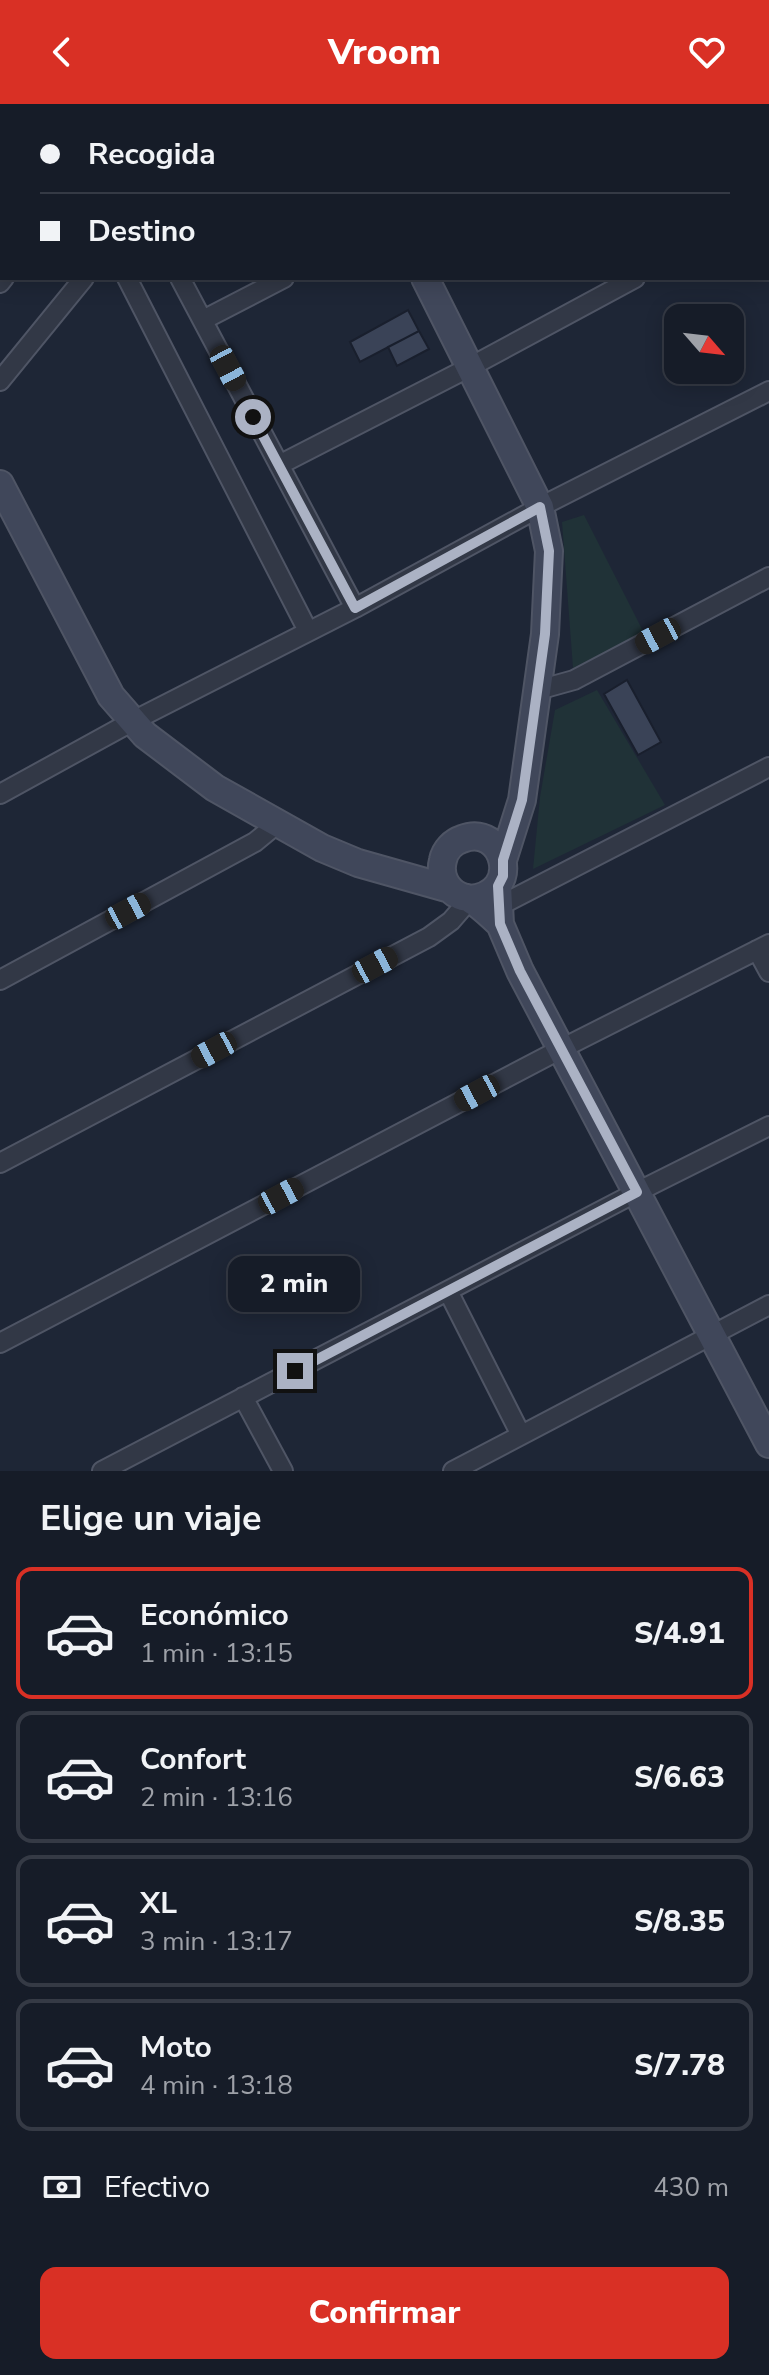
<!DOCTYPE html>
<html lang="es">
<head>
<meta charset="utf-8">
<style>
  :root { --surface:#161c28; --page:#232934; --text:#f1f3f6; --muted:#9ea1a8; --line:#353a45; --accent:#d93025 }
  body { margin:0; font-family:"Nunito Sans",sans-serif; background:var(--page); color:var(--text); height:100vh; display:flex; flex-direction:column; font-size:30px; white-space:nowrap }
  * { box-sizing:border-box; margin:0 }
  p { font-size:26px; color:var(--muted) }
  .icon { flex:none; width:44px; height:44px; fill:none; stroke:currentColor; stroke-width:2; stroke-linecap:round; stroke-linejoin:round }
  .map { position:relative; height:1367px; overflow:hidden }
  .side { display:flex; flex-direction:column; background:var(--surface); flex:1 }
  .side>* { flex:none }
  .top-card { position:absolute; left:0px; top:0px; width:770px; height:176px; box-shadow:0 4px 20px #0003,0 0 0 2px var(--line); display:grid; align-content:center; height:176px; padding:0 40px; background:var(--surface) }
  .needle { width:52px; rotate:118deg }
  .tools { position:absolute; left:664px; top:200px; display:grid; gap:16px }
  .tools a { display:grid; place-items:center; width:80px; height:80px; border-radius:16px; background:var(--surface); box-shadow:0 4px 20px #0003,0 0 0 2px var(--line); font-size:40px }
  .end { position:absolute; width:36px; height:36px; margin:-18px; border:10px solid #abb2c4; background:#111; box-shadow:0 0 0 4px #111 }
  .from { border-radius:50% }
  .bubble { position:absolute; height:56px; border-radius:16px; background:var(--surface); box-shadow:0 4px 20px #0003,0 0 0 2px var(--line); font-size:26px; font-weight:800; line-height:56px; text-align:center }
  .car { position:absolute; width:24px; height:48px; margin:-24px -12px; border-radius:10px; box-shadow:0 0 6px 2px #0007; background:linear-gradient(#222 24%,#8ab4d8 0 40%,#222 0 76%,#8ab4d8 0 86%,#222 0) }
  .top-card b { display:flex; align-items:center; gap:28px; height:76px; font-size:30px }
  .top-card b+b { border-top:2px solid var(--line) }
  .top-card i { width:20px; height:20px; background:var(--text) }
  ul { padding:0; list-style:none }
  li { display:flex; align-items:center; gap:24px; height:132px; margin:0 16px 12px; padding:0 24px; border:4px solid var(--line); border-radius:16px }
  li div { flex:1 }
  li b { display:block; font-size:30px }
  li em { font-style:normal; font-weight:800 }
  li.selected { border-color:var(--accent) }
  li>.icon { width:72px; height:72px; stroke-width:1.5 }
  h2 { padding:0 40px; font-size:36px; line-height:96px }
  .pay { display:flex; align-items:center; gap:20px; height:88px; padding:0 40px; font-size:30px }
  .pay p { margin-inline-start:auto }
  .primary-button { display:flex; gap:16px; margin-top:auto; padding:16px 40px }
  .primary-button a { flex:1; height:92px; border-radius:16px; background:var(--accent); color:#fff; font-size:32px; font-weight:800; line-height:92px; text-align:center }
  header { display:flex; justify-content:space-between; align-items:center; height:104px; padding:0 40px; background:var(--accent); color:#fff; font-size:36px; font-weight:800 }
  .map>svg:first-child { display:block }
</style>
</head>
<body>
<header><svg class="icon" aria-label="back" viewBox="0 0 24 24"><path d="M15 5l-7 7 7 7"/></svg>Vroom<svg class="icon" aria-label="heart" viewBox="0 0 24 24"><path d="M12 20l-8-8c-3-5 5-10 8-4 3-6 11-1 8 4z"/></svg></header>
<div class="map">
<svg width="769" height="1367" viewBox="0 0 769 1367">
  <rect width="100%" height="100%" fill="#1e2636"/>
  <path fill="#203237" d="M584,411L644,529L573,564L562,418Z
    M597,586L665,701L533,765L540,693L555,606Z"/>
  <path fill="#3a4357" stroke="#191f2d" stroke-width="2" d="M408,206L419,227L360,258L350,238Z
    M419,227L429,245L397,262L388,243Z
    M627,576L661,638L638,651L604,590Z"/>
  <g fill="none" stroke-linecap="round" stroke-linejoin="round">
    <defs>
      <path id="street" d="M15,2L16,0
        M148,2L150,0
        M224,2L226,0
        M609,2L613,0
        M0,19L2,17
        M768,102H769
        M127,174L308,527
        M180,174L355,504
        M0,179L4,174
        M203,216L284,174
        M0,277L84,174
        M279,361L470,263L635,174
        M538,586L574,576L769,473
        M0,690L133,617L355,504L540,403L769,287
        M499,802L769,663
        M757,846L769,868
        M0,876L255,738L278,719
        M0,1059L429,833L451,817L470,795
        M448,1187L521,1331
        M0,1239L561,945L769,840
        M243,1293L283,1367
        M102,1367L637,1088L769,1022
        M453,1367L769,1201"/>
      <path id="secondary" d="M333,0L334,2
        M425,174L540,403L549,447L545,530L522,696L503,756
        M0,380L111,592L145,631L215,684L322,744L358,759L450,785
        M498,782L500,820L520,867L769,1340
        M470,795C525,790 504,718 462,735C453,738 445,746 443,756C439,771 446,786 460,792C467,795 465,792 471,796C482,802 491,812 500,820"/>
    </defs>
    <use href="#street" stroke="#4f5565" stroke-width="22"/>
    <use href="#secondary" stroke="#4f5565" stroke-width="30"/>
    <use href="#street" stroke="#323846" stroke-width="18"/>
    <use href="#secondary" stroke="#40475a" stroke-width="26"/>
  </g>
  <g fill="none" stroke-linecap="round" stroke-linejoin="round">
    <path stroke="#abb2c4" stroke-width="10" d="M253,313L355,504L540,403L549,447L545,530L522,696L503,756V772L498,782L500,820L520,867L637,1088L295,1267"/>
  </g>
</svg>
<div class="tools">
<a><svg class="needle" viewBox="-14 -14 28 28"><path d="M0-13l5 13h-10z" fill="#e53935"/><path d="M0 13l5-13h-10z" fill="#9ea1a8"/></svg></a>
</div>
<i class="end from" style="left:253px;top:313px"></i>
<i class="end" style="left:295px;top:1267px"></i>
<div class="bubble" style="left:228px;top:1152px;width:132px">2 min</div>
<i class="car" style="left:228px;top:264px;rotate:152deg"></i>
<i class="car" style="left:658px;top:532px;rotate:242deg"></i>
<i class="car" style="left:128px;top:807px;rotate:62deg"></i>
<i class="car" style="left:375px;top:861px;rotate:62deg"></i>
<i class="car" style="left:214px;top:946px;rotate:242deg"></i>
<i class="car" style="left:477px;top:989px;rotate:242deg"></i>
<i class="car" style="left:281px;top:1092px;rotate:62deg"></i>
<div class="top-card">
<b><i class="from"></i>Recogida</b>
<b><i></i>Destino</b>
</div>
</div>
<section class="side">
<h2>Elige un viaje</h2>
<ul>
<li class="selected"><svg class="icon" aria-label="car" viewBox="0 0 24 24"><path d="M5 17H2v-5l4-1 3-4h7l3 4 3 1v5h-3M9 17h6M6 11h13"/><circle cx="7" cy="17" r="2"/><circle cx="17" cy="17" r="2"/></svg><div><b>Económico</b><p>1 min · 13:15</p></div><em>S/4.91</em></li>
<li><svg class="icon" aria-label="car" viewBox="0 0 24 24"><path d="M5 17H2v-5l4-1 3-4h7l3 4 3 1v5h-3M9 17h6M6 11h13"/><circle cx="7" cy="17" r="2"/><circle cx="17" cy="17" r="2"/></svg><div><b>Confort</b><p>2 min · 13:16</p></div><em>S/6.63</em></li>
<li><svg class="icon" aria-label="car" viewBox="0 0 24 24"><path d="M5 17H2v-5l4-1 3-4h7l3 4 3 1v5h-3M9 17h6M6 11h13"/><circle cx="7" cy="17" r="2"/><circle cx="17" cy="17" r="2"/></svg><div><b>XL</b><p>3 min · 13:17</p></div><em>S/8.35</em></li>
<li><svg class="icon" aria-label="car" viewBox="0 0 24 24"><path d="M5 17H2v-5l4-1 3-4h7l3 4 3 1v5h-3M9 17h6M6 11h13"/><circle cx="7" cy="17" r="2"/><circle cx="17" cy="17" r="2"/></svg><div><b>Moto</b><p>4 min · 13:18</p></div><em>S/7.78</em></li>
</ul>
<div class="pay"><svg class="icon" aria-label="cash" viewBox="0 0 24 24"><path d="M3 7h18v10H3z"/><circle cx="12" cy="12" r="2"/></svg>Efectivo<p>430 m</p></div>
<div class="primary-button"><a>Confirmar</a></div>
</section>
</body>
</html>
